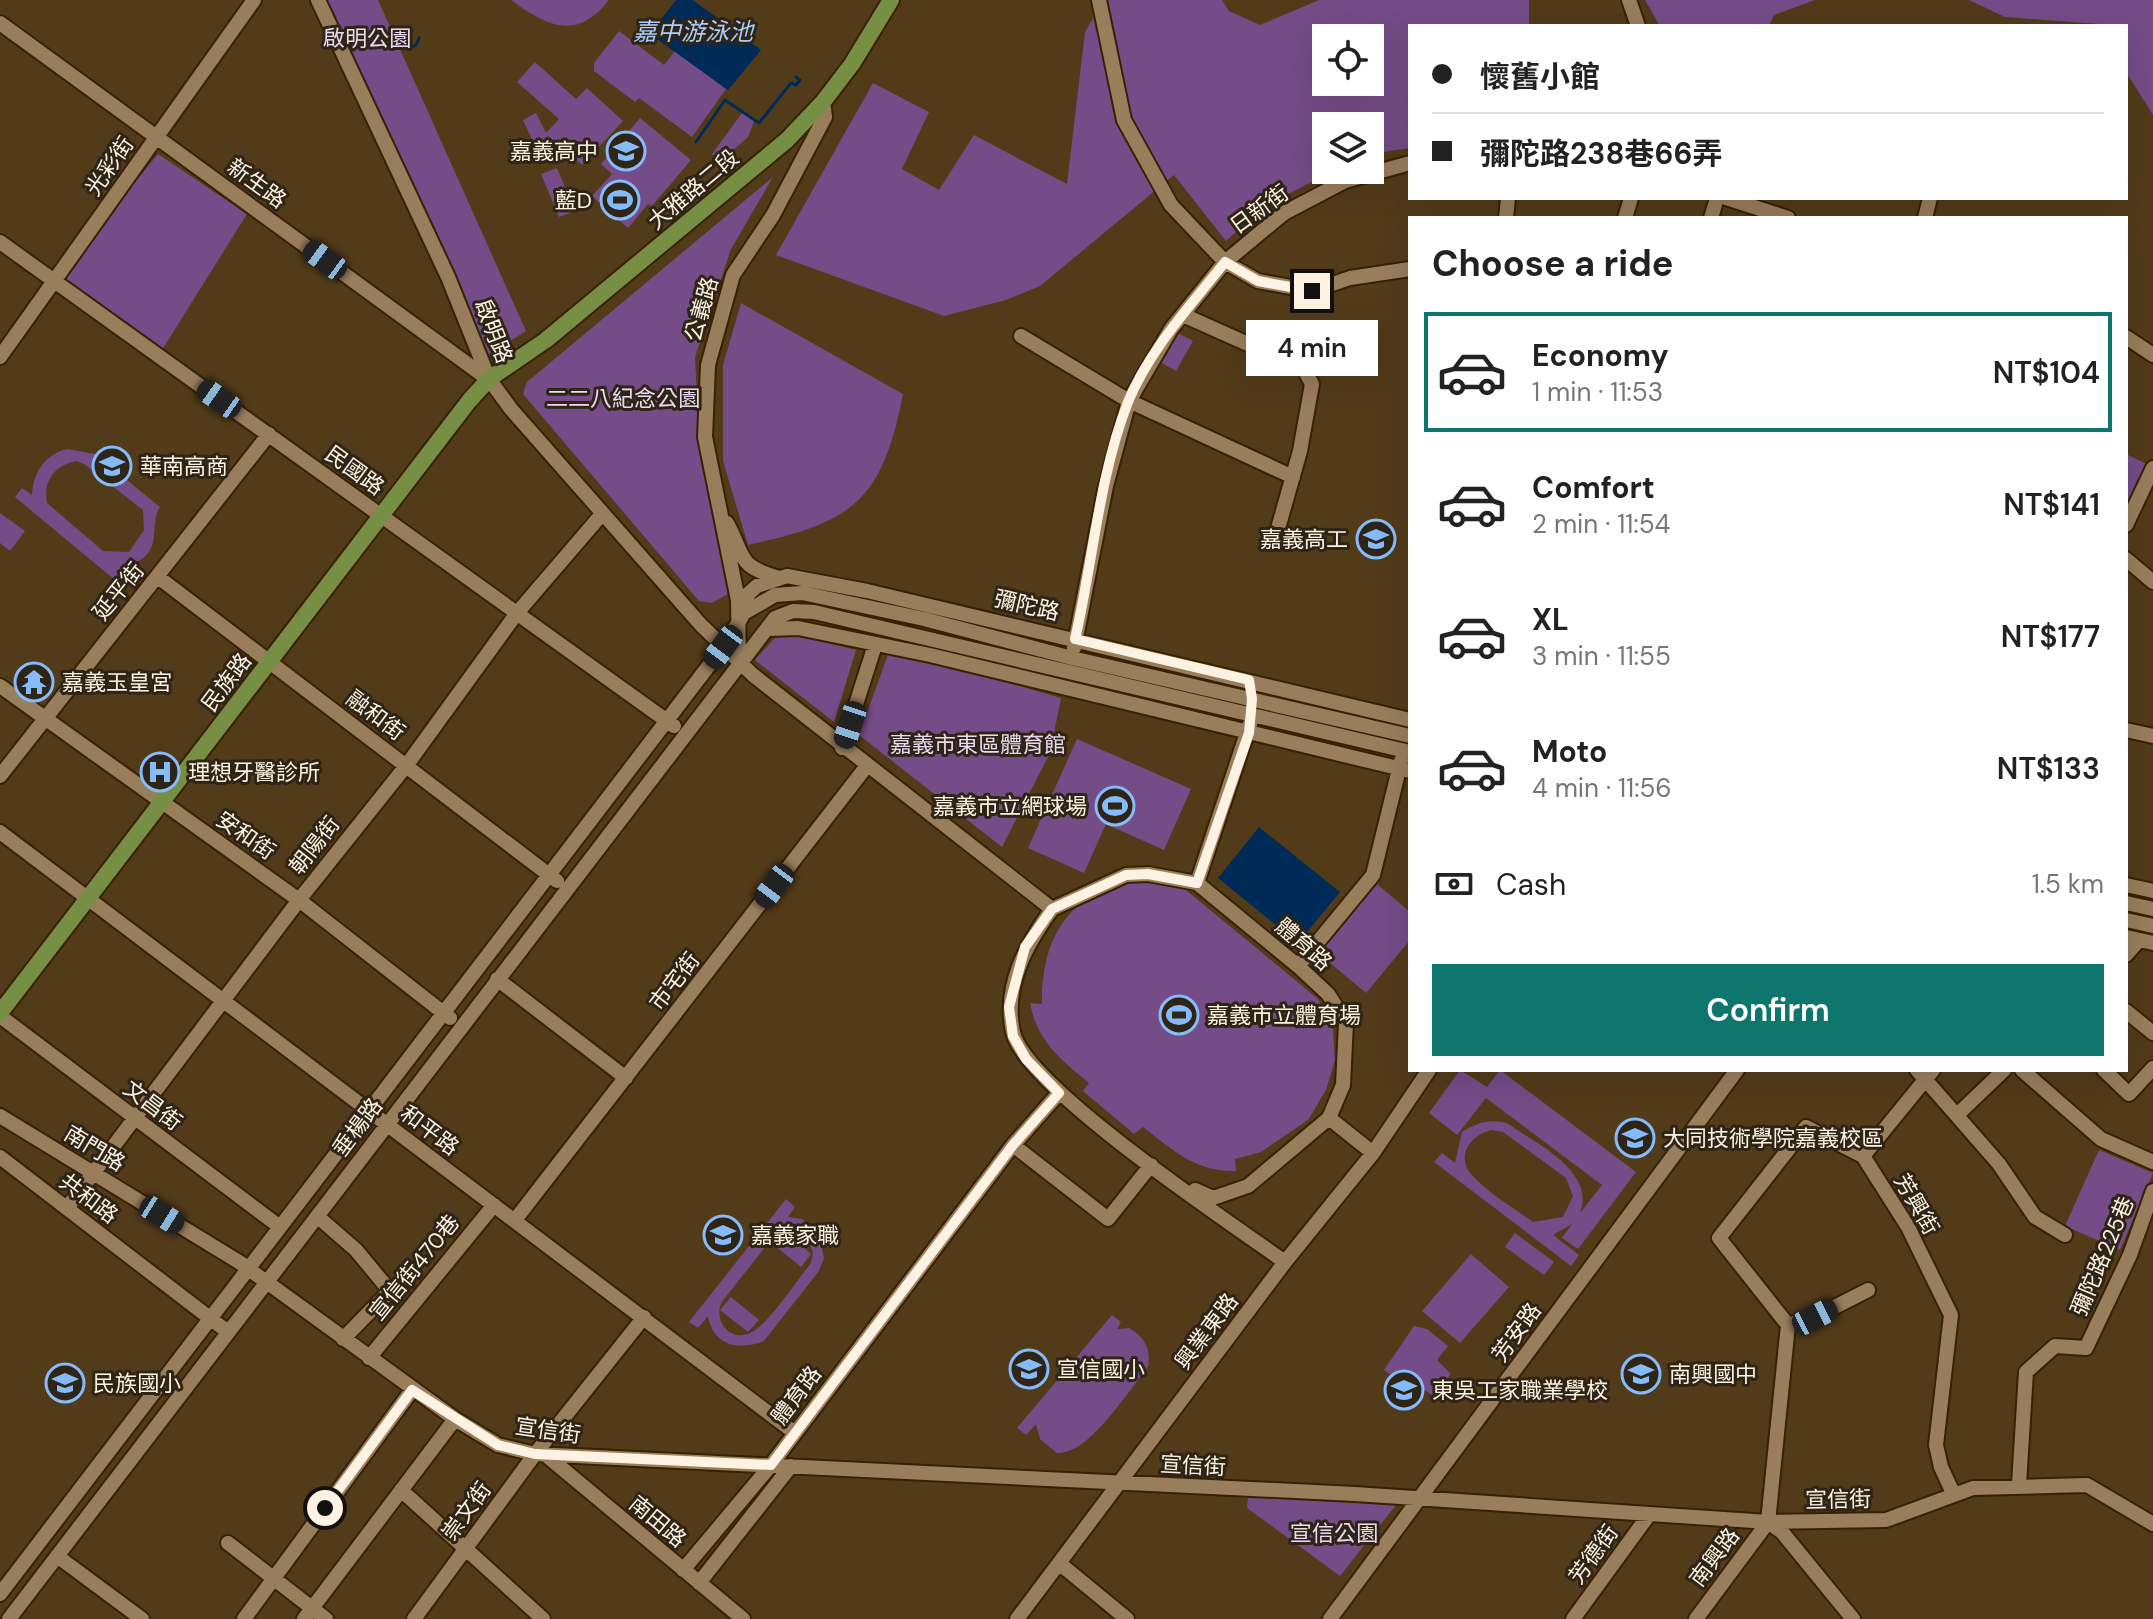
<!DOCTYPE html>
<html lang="en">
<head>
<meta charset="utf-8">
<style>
  :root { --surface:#fff; --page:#f6f6f6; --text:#222; --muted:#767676; --line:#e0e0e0; --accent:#0f766e }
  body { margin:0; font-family:"DM Sans","Noto Sans TC",sans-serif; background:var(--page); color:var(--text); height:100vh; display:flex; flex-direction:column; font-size:30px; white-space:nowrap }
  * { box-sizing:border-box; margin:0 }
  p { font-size:26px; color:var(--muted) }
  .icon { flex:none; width:44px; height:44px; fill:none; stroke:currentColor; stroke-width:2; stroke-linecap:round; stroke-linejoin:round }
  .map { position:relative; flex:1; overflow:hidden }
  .drawer { position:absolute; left:1408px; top:216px; width:720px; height:856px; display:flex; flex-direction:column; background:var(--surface); border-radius:0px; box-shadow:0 8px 32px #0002 }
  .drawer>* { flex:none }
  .guide { position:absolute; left:1408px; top:24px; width:720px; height:176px; border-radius:0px; box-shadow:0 8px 32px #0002; display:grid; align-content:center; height:176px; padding:0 24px; background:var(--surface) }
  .fabs { position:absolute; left:1312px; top:24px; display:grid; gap:16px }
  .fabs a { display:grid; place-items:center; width:72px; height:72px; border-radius:0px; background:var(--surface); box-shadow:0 8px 32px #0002; font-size:40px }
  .end { position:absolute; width:36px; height:36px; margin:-18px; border:10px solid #fef2e3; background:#111; box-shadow:0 0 0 4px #111 }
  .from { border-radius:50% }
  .bubble { position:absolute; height:56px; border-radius:0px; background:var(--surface); box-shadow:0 8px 32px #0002; font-size:26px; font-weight:600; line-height:56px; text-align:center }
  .car { position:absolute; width:24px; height:48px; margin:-24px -12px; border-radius:10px; box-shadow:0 0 6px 2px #0007; background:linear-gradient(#222 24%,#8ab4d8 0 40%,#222 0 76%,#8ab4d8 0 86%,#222 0) }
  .guide b { display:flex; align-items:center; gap:28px; height:76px; font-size:30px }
  .guide b+b { border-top:2px solid var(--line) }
  .guide i { width:20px; height:20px; background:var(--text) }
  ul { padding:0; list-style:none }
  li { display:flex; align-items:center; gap:24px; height:120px; margin:0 16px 12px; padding:0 8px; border:4px solid transparent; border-radius:0px }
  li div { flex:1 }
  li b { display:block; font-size:30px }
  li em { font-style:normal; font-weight:600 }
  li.selected { border-color:var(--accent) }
  li>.icon { width:72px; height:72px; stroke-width:1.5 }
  h2 { padding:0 24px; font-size:36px; line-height:96px }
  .pay { display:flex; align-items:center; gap:20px; height:88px; padding:0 24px; font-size:30px }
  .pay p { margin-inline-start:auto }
  .cta { display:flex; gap:16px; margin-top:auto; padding:16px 24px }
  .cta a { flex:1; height:92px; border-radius:0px; background:var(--accent); color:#fff; font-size:32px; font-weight:600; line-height:92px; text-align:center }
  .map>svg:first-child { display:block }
</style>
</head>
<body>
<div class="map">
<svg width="2153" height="1619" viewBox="0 0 2153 1619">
  <rect width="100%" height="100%" fill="#523b19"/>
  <path fill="#744c87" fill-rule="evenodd" d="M322,0H378L526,331L487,356Z
    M511,0H609C576,42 547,26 511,0Z
    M1104,0H1222L1229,11L1260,25L1319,0H1529V26H1410V148L1370,154V126H1326V170H1334L1262,208L1226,241L1174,175L1040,286L1006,300L944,316L776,255L873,83L929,112L902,169L939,190L974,135L1067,184L1085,32ZM1326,38H1370V82H1326Z
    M1645,0H1815L1774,15L1769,26H1660Z
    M1969,0H2153V115L2126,72V26L2005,17Z
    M619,31L664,65L675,51L726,89L692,137L639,98L635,102L594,71V63Z
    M535,62L576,99L587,88L623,121L582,165L547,135L556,155L542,161L523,120L536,113L546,133L559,119L517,82Z
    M742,113L754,121L748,137L720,162L712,154Z
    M640,118L691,160L652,206L648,204L628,228L592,196L612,174L601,164Z
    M158,154L247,214L162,350L54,281Z
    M557,168L575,211L559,217L541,174Z
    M773,177L731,249L695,357L699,432L728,594L712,603L699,601L523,394L527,382Z
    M741,303L903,394C882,502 853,522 748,545L723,461V365Z
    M1176,332L1193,341L1176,371L1160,362Z
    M67,449L95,454L160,507C147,526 168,557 122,567L130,575L121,585L15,497L22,488L32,495C33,473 45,454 67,449ZM76,461L84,464L143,510L144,530L129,552L103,551L47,503C43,481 54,466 76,461Z
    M2126,454L2147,464L2126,509Z
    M0,513L25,531L10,551L0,543Z
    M781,631L856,650L834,722L755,660Z
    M890,649L1061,698L1050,753L1002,847L859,735Z
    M1077,739L1191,789L1164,850L1106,824L1084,873L1028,848Z
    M1142,880H1163L1186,890L1318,999L1333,1030L1335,1060L1326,1090L1308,1120L1261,1152L1235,1159L1236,1171C1196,1172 1174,1151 1143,1127L1134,1134L1083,1091L1089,1083C1060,1059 1037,1041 1030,1003L1042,1004C1041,936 1071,889 1142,880Z
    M1377,884L1410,912V940L1366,993L1318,953Z
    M1460,1070L1487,1087L1500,1070L1636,1172L1578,1249L1562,1238L1572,1224L1553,1235L1579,1255L1571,1266L1434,1162L1442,1153L1455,1163L1462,1132C1479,1122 1488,1119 1507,1123C1536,1144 1596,1171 1580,1213L1602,1185L1486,1098L1457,1135L1429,1113ZM1492,1130L1503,1132L1566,1178L1573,1196L1563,1217L1533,1222C1514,1208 1489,1194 1473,1176C1454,1157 1471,1134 1492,1130Z
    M2099,1150L2153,1173L2120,1250L2065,1226Z
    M786,1199L795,1207L788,1217L802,1219L819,1233L824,1258L819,1271L764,1341C739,1351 713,1346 708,1316L698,1328L689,1322ZM790,1228L807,1235L813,1253L811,1263C797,1280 770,1322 752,1332C731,1343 714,1323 721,1303L777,1232Z
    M784,1231L811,1254L801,1267L773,1244Z
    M1515,1233L1554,1262L1544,1275L1505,1247Z
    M1471,1254L1509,1287L1460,1343L1422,1311Z
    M731,1297L759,1320L748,1332L720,1310Z
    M1112,1315L1121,1322L1117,1329L1129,1328C1145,1337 1151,1349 1148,1367C1128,1391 1089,1455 1057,1453L1040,1439L1036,1424L1026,1435L1017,1428Z
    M1414,1326L1427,1329L1448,1346L1437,1360L1451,1374L1432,1395L1412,1382L1406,1386L1384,1370Z
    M1248,1497L1395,1505H1396L1340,1576L1247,1508Z"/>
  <path fill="#002b58" d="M676,0H693L761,50L728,90L650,34Z
    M1259,827L1340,892L1298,943L1218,878Z"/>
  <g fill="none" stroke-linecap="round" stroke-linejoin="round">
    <path stroke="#002b58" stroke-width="3" d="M409,44L410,48L416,45L419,38
      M696,142L725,100L759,123L791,83L796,85L800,80L796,77"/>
    <defs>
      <path id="minor" d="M318,0L448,277L489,379L511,409L701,625L753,675L1052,909C1026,945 1003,986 1013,1032C1025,1087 1232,1224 1285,1262
        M1099,0L1124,120L1171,205L1225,262L1258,281L1312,291L1350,278L1410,269
        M1629,0L1638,26
        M0,23L488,379
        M1726,198L1788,218
        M1506,218L1508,198
        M1625,218L1631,198
        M1711,218L1717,198
        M1925,218L1930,198
        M0,242L674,726
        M1183,315L1304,369L1312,384L1300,451L1277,532L1270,540
        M1021,336L1129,401L1293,477
        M2126,337L2153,355
        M0,357L254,0
        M727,523C746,558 736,566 780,578
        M2126,525L2153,468
        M2126,559L2153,582
        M158,577L557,881
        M744,613L775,595L802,593L924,619L1072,658L1410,736
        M767,629L798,628L930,655L1410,771
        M1074,648L1106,486L1129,401L1171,329L1225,262L1284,213L1345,181L1410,163
        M739,661L738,600L705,437L708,365L733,275L773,215L825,117L823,102
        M0,686L299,900L450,1018
        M2126,730L2153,736
        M842,748L875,645
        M0,776L269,434
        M0,832L795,1433
        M1197,883L1250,724
        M2126,885L2153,891
        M2126,903L2153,909
        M1052,909L1126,875L1148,874L1197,883L1298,966L1328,994L1346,1022L1343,1085L1329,1118L1248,1186L1213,1198L1195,1190
        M2126,920L2153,926
        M2126,937L2153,943
        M2126,955L2139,940
        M1298,966L1373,875L1401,761
        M497,979L626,1078
        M2126,1011L2153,1033
        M0,1016L280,1227
        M1917,1070L1999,1164L2035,1217L2065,1235
        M2022,1070L2101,1139L2153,1162
        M2104,1070L2129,1094L2153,1068
        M1958,1114L2004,1070
        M0,1116L239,1262L455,1419L498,1445L535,1454L1355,1494L1768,1522L1886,1520L1973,1488L2087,1485L2153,1524
        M1329,1118L1373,1153
        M1013,1145L1108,1219L1151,1165
        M1863,1156L1933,1070
        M0,1157L228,1332
        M67,1208L299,900L406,766L517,613L602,514
        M317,1216L356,1250L390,1291L343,1339
        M515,1220L866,767
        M1788,1325L1815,1317L1868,1290
        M369,1358L494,1205
        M547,1456L743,1619
        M2019,1484L2026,1372L2055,1346L2086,1348L2130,1255L2153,1191
        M401,1490L543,1619
        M1768,1522L1788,1325L1719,1238L1806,1127L1863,1156L1908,1227L1951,1315L1936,1445L1941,1467L1953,1493
        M1768,1522L1782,1532L1853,1619
        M228,1543L326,1619
        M57,1556L142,1619
        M1059,1563L1127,1619
        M683,1570L771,1465L1013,1145L1059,1093
        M699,1583L791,1466
        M0,1594L723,647L744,613L748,594L757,586L787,576L867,591L1410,720
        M9,1619L775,618L793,611L814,612L1410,752
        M244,1619L412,1390
        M304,1619L455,1419
        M414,1619L535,1454L644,1317
        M1017,1619L1285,1262L1373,1153L1429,1070
        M1330,1619L1737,1070
        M1573,1619L1648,1516
        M1696,1619L1768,1522"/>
      <path id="major" d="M0,1013L469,401L489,379L546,340L787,140L823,102L852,64L891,0"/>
    </defs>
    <use href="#minor" stroke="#372100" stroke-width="18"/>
    <use href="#major" stroke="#372100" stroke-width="20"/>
    <use href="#minor" stroke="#997e5c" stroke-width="14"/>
    <use href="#major" stroke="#778f44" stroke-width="16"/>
  </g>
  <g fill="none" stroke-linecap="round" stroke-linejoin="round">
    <path stroke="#fef2e3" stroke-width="10" d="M325,1508L412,1390L498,1445L535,1454L771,1465L1013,1145L1059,1093L1026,1059L1013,1036L1009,1007L1025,947L1052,909L1126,875L1148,874L1197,883L1249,733L1252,699L1249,680L1075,639C1093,562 1099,476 1128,402C1149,350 1191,305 1225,262L1258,281L1312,291"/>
  </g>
  <defs>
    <symbol id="school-ring" viewBox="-11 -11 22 22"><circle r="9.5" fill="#2f2516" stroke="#86bbfb" stroke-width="1.5"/><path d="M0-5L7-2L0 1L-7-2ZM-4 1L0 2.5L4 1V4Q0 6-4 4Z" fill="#86bbfb"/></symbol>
    <symbol id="stadium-ring" viewBox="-11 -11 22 22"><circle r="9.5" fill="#2f2516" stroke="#86bbfb" stroke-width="1.5"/><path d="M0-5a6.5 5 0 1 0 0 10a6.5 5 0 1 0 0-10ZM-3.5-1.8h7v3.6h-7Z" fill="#86bbfb"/></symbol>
    <symbol id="temple-ring" viewBox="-11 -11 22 22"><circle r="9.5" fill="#2f2516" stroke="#86bbfb" stroke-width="1.5"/><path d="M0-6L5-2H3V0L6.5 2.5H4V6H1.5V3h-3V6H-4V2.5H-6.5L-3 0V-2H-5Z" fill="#86bbfb"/></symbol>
    <symbol id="hospital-ring" viewBox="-11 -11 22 22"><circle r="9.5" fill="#2f2516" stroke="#86bbfb" stroke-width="1.5"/><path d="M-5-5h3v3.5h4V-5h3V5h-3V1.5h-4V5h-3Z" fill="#86bbfb"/></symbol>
    <symbol id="university-ring" viewBox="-11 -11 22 22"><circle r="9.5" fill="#2f2516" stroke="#86bbfb" stroke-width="1.5"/><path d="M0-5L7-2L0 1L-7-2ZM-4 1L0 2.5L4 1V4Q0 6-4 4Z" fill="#86bbfb"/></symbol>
  </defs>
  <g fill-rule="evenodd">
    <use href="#school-ring" x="604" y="129" width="44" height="44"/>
    <use href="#stadium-ring" x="598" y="178" width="44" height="44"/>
    <use href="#school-ring" x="90" y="444" width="44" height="44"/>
    <use href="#school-ring" x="1354" y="517" width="44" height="44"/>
    <use href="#temple-ring" x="12" y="660" width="44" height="44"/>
    <use href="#hospital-ring" x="138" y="750" width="44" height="44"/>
    <use href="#stadium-ring" x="1093" y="784" width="44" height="44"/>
    <use href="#stadium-ring" x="1157" y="993" width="44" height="44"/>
    <use href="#university-ring" x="1613" y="1116" width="44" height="44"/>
    <use href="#school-ring" x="701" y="1213" width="44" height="44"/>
    <use href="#school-ring" x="1007" y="1347" width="44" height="44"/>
    <use href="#school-ring" x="1619" y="1352" width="44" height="44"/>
    <use href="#school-ring" x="43" y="1361" width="44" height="44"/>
    <use href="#school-ring" x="1382" y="1368" width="44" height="44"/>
  </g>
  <g text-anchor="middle" stroke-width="6" stroke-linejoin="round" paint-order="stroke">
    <g font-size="22" fill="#e9d9f1" stroke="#2f2516">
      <text x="367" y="46">啟明公園</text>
      <text x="623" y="406">二二八紀念公園</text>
      <text x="978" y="752">嘉義市東區體育館</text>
      <text x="1334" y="1541">宣信公園</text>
    </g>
    <g font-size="22" fill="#fef2e3" stroke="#2f2516" text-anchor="start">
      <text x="598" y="159" text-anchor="end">嘉義高中</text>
      <text x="592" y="208" text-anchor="end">藍D</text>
      <text x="140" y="474">華南高商</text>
      <text x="1348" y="547" text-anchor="end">嘉義高工</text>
      <text x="62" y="690">嘉義玉皇宮</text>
      <text x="188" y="780">理想牙醫診所</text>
      <text x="1087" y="814" text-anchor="end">嘉義市立網球場</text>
      <text x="1207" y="1023">嘉義市立體育場</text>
      <text x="1663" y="1146">大同技術學院嘉義校區</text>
      <text x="751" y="1243">嘉義家職</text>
      <text x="1057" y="1377">宣信國小</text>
      <text x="1669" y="1382">南興國中</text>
      <text x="93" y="1391">民族國小</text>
      <text x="1432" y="1398">東吳工家職業學校</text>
    </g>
    <g font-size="22" fill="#fef2e3" stroke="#2f2516">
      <text transform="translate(109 166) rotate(-55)" y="8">光彩街</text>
      <text transform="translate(257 183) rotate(36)" y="8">新生路</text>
      <text transform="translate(693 189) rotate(-40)" y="8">大雅路二段</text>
      <text transform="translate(1259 209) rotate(-36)" y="8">日新街</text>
      <text transform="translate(701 309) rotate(-74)" y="8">公義路</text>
      <text transform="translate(494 331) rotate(69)" y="8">啟明路</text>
      <text transform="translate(355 470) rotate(36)" y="8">民國路</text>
      <text transform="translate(118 591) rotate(-51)" y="8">延平街</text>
      <text transform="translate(1027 605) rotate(13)" y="8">彌陀路</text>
      <text transform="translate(226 682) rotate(-53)" y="8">民族路</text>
      <text transform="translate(376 715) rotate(37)" y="8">融和街</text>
      <text transform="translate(246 835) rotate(35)" y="8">安和街</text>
      <text transform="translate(314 845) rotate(-52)" y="8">朝陽街</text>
      <text transform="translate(1304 944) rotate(41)" y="8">體育路</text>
      <text transform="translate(674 981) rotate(-52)" y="8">市宅街</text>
      <text transform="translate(153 1105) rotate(37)" y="8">文昌街</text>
      <text transform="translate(357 1127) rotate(-53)" y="8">垂楊路</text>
      <text transform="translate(430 1130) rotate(37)" y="8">和平路</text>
      <text transform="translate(95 1148) rotate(31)" y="8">南門路</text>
      <text transform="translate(89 1198) rotate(37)" y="8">共和路</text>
      <text transform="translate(1917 1204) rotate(60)" y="8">芳興街</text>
      <text transform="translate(2102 1256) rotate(-67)" y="8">彌陀路225巷</text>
      <text transform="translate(414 1267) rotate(-51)" y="8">宣信街470巷</text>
      <text transform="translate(1206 1331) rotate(-53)" y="8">興業東路</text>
      <text transform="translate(1516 1332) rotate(-54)" y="8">芳安路</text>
      <text transform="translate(796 1395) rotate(-53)" y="8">體育路</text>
      <text transform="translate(548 1430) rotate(8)" y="8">宣信街</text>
      <text transform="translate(1193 1465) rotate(3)" y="8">宣信街</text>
      <text transform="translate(1838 1499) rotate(-1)" y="8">宣信街</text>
      <text transform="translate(466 1511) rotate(-54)" y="8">崇文街</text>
      <text transform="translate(658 1521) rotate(40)" y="8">南田路</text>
      <text transform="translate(1593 1554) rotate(-54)" y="8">芳德街</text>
      <text transform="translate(1714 1557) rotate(-53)" y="8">南興路</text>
    </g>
    <g font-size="24" font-style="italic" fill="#a9cdfa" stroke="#2f2516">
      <text x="693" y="40">嘉中游泳池</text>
    </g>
  </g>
</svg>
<div class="fabs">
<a><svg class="icon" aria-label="locate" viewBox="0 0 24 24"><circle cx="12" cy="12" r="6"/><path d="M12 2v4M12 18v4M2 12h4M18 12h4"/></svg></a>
<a><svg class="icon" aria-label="layers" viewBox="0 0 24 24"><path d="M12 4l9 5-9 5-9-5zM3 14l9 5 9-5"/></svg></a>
</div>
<i class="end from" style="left:325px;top:1508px"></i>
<i class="end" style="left:1312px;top:291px"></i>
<div class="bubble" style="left:1246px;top:320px;width:132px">4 min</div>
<i class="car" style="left:325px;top:260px;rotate:306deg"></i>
<i class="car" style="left:219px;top:399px;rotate:305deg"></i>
<i class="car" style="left:723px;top:647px;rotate:217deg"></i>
<i class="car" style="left:850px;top:725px;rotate:198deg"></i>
<i class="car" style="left:774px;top:886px;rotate:217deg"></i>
<i class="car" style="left:162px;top:1215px;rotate:122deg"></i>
<i class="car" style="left:1815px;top:1317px;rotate:63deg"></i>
<div class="guide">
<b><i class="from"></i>懷舊小館</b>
<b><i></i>彌陀路238巷66弄</b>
</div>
<section class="drawer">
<h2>Choose a ride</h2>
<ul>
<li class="selected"><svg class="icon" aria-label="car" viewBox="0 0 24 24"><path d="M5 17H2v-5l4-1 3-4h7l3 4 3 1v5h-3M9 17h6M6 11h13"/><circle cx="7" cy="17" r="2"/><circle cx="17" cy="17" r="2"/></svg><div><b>Economy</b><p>1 min · 11:53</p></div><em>NT$104</em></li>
<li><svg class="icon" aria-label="car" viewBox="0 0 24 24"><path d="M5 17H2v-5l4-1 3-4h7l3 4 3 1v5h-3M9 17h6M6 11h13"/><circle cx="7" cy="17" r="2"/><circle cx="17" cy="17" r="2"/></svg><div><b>Comfort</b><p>2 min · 11:54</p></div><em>NT$141</em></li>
<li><svg class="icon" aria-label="car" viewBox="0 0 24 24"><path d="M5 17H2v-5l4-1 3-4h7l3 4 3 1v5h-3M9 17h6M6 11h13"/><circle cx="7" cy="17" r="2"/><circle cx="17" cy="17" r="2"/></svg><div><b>XL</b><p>3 min · 11:55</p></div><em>NT$177</em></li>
<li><svg class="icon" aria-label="car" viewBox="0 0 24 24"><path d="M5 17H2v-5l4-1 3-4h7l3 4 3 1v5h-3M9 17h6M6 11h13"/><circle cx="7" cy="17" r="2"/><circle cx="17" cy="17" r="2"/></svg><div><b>Moto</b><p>4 min · 11:56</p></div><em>NT$133</em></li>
</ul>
<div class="pay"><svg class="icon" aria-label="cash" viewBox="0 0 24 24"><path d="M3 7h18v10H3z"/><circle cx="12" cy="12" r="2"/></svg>Cash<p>1.5 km</p></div>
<div class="cta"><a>Confirm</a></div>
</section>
</div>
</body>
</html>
